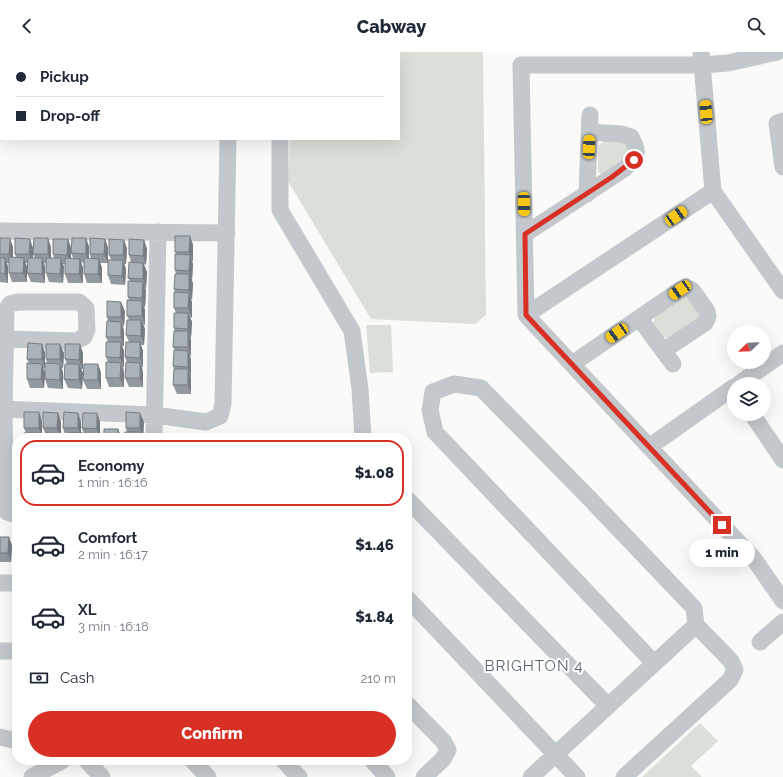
<!DOCTYPE html>
<html lang="en">
<head>
<meta charset="utf-8">
<style>
  :root { --surface:#fff; --page:#f6f6f7; --text:#1f2937; --muted:#747a83; --line:#e0e1e3; --accent:#d93025 }
  body { margin:0; font-family:Raleway,sans-serif; background:var(--page); color:var(--text); height:100vh; display:flex; flex-direction:column; font-size:15px; white-space:nowrap }
  * { box-sizing:border-box; margin:0 }
  p { font-size:13px; color:var(--muted) }
  .icon { flex:none; width:22px; height:22px; fill:none; stroke:currentColor; stroke-width:2; stroke-linecap:round; stroke-linejoin:round }
  .map { position:relative; flex:1; overflow:hidden }
  .drawer { position:absolute; left:12px; top:381px; width:400px; height:332px; display:flex; flex-direction:column; background:var(--surface); border-radius:16px; box-shadow:0 4px 16px #0002 }
  .drawer>* { flex:none }
  .hud { position:absolute; left:0px; top:0px; width:400px; height:88px; box-shadow:0 4px 16px #0002; display:grid; align-content:center; height:88px; padding:0 16px; background:var(--surface) }
  .needle { width:26px; rotate:247deg }
  .controls { position:absolute; left:727px; top:273px; display:grid; gap:8px }
  .controls a { display:grid; place-items:center; width:44px; height:44px; border-radius:50%; background:var(--surface); box-shadow:0 4px 16px #0002; font-size:20px }
  .end { position:absolute; width:18px; height:18px; margin:-9px; border:5px solid #d93025; background:#fff; box-shadow:0 0 0 2px #fff }
  .from { border-radius:50% }
  .bubble { position:absolute; height:28px; border-radius:14px; background:var(--surface); box-shadow:0 4px 16px #0002; font-size:13px; font-weight:800; line-height:28px; text-align:center }
  .car { position:absolute; width:12px; height:24px; margin:-12px -6px; border-radius:5px; box-shadow:0 0 3px 1px #0007; background:linear-gradient(#f5c518 24%,#345 0 40%,#f5c518 0 76%,#345 0 86%,#f5c518 0) }
  .hud b { display:flex; align-items:center; gap:14px; height:38px; font-size:15px }
  .hud b+b { border-top:1px solid var(--line) }
  .hud i { width:10px; height:10px; background:var(--text) }
  ul { padding:7px 0 0; list-style:none }
  li { display:flex; align-items:center; gap:12px; height:66px; margin:0 8px 6px; padding:0 8px; border:2px solid transparent; border-radius:16px }
  li div { flex:1 }
  li b { display:block; font-size:15px }
  li em { font-style:normal; font-weight:800 }
  li.on { border-color:var(--accent) }
  li>.icon { width:36px; height:36px; stroke-width:1.5 }
  .pay { display:flex; align-items:center; gap:10px; height:44px; padding:0 16px; font-size:15px }
  .pay p { margin-inline-start:auto }
  .button { display:flex; gap:8px; margin-top:auto; padding:8px 16px }
  .button a { flex:1; height:46px; border-radius:24px; background:var(--accent); color:#fff; font-size:16px; font-weight:800; line-height:46px; text-align:center }
  header { display:flex; justify-content:space-between; align-items:center; height:52px; padding:0 16px; background:var(--surface); font-size:18px; font-weight:800 }
  .map>svg:first-child { display:block }
</style>
</head>
<body>
<header><svg class="icon" aria-label="back" viewBox="0 0 24 24"><path d="M15 5l-7 7 7 7"/></svg>Cabway<svg class="icon" aria-label="search" viewBox="0 0 24 24"><circle cx="10" cy="10" r="6"/><path d="M15 15l6 6"/></svg></header>
<div class="map">
<svg width="783" height="725" viewBox="0 0 783 725">
  <rect width="100%" height="100%" fill="#fafaf8"/>
  <path fill="#dadfd7" d="M295,0H483L486,263L475,272L371,267L288,129L290,87H399V1H295Z
    M605,88H625L632,102L602,122L598,120V94Z
    M685,244L694,247L700,264L670,286L660,285L653,273L655,264Z
    M366,273H391L393,320L370,321Z
    M700,671L718,689L691,714L702,725H642Z"/>
  <g fill="none" stroke-linecap="round" stroke-linejoin="round">
    <path stroke="#c3c8cc" stroke-width="17" d="M280,0V1
      M701,0L713,139L783,239
      M777,0L728,11L702,13H521L526,263L754,507L783,549
      M783,69L777,71L783,115
      M0,80H1
      M280,87V158L352,279L360,337L363,386
      M587,142L590,63
      M0,179L227,181
      M525,182L624,117C638,105 640,101 631,85L621,82L590,80
      M526,263L713,139
      M639,266L673,312
      M5,287L76,289L84,285L87,278L86,256L79,250H18L10,252L6,258L4,357L5,422L4,453L7,460L17,463
      M572,312L680,238L686,235L692,238L707,259L708,265L705,271L663,299
      M739,332L783,301
      M0,357L155,363L206,370L220,364L223,352L228,87
      M752,362L783,408
      M154,386L158,180
      M649,395L734,335
      M407,447L608,654
      M0,531H17
      M407,546L577,725
      M760,590L783,570
      M0,599H17
      M407,652L443,689L448,698L443,707L424,725
      M0,685L17,689
      M86,708L102,725
      M192,708L208,725
      M283,708L299,725
      M372,708L387,725
      M32,725L63,708
      M531,725L696,573
      M624,725L730,628L735,618L731,609L696,573L694,556L591,448L481,336L454,332L433,340L430,358L435,380L654,611"/>
  </g>
  <path fill="#929a9f" fill-rule="evenodd" d="M190,184L193,193V209H192L193,212L192,228H191L193,231L192,247H191L192,250V266L190,265L192,270L191,286H190L191,288V304H190L191,308V324H190L191,326V342H177L173,333L174,317L173,314L175,298L173,295L175,279L174,276L176,261L174,256L175,240L174,237L176,222L175,218L176,202L175,200Z
    M0,186L13,195V206H16L15,202L33,196V206H35L33,202L51,195V206H54L53,202L68,187L71,196L86,186L89,195V207H91L90,202L105,187L108,196V211H100L102,216V231H87L84,222V211L81,210L83,216V231H68L65,222V212H63L64,215L63,231L49,230L46,221V211H44L45,215V231L31,230L27,221L28,211H25L27,215V230H12L9,221V211H7L8,215V231L0,230ZM71,201L73,206H71Z
    M124,188L127,197L126,212H124L126,217L125,233L111,232L108,223L111,208L109,203Z
    M144,188L147,197L146,213L144,212L147,220L146,236L145,235L146,239L145,255H144L145,258V273H143L145,277L144,293H141L143,299V315H142L143,320V335H129L125,326L127,310L125,305L129,290L126,283L129,268L127,264L129,248L128,245L130,229L128,226L131,210L129,203Z
    M125,259L124,274H123L124,279V294H122L124,299V315H123L124,320V335H109L106,326L108,310L106,305L108,290L106,285L108,269L107,265Z
    M42,292L45,301V316H43L45,321L44,336H30L27,327L29,311L27,307Z
    M64,301L63,316H62L63,321V337L48,336L45,327L47,311L46,307Z
    M83,301V317H81L83,321L82,337L68,336L64,327L67,312L65,307Z
    M98,312L101,321V337H87L83,328Z
    M58,361L61,370L60,385L45,381L43,376Z
    M78,361L81,370V381H83L85,386H69V385H66L63,376Z
    M97,361L100,370V386L85,385L82,376Z
    M42,369V385H40V386H24L26,381L24,376Z
    M144,370L143,385H142V386H125L127,380L126,376Z
    M0,485H9L12,494L11,510H0Z"/>
  <path fill="#777d82" d="M190,184L193,193V209L189,200Z
    M10,186L13,195V211L9,202Z
    M48,186L51,195V211L48,202Z
    M86,186L89,195V211L86,202Z
    M30,187L33,196V211L29,202Z
    M68,187L71,196V212L67,203Z
    M105,187L108,196V211L104,202Z
    M124,188L127,197L126,212L123,203Z
    M144,188L147,197L146,213L143,204Z
    M190,203L193,212L192,228L189,219Z
    M5,206L8,215V231L5,222Z
    M24,206L27,215V230L23,221Z
    M42,206L45,215V231L42,222Z
    M61,206L64,215L63,231L60,222Z
    M80,207L83,216V231L79,222Z
    M99,207L102,216V231L98,222Z
    M123,208L126,217L125,233L122,224Z
    M143,211L147,220L146,236L143,227Z
    M189,222L193,231L192,247L189,238Z
    M143,230L146,239L145,255L142,246Z
    M189,241L192,250V266L188,256Z
    M142,249L145,258V273L142,264Z
    M121,250L125,259L124,274L121,265Z
    M188,261L192,270L191,286L188,277Z
    M141,268L145,277L144,293L141,284Z
    M121,270L124,279V294L121,285Z
    M188,279L191,288V304L188,295Z
    M121,290L124,299V315L120,306Z
    M140,290L143,299V315L140,306Z
    M42,292L45,301V316L42,307Z
    M60,292L64,301L63,316L60,307Z
    M80,292L83,301V317L79,308Z
    M188,299L191,308V324L188,315Z
    M121,311L124,320V335L120,326Z
    M140,311L143,320V335L140,326Z
    M42,312L45,321L44,336L41,327Z
    M60,312L63,321V337L60,328Z
    M79,312L83,321L82,337L79,328Z
    M98,312L101,321V337L98,328Z
    M188,317L191,326V342L188,333Z
    M39,360L42,369V385L39,376Z
    M58,361L61,370V386H59V382L57,376Z
    M78,361L81,370V385L78,376Z
    M97,361L100,370V386L97,377Z
    M140,361L144,370L143,385L140,376Z
    M118,377L122,386H118Z
    M9,485L12,494L11,510L8,501Z"/>
  <path fill="#aab3b9" stroke="#777d82" d="M175,184H190L189,200H175Z
    M0,186H10L9,202H0Z
    M15,186L30,187L29,202H15Z
    M34,186H48V202H33Z
    M72,186H86V202L71,201Z
    M90,186L105,187L104,202H90Z
    M53,187H68L67,203L53,202Z
    M109,187L124,188L123,203H109Z
    M129,187L144,188L143,204L129,203Z
    M175,202L190,203L189,219L175,218Z
    M9,205L24,206L23,221H9Z
    M0,206H5V222L0,221Z
    M28,206H42V222L27,221Z
    M46,206H61L60,222L46,221Z
    M65,206L80,207L79,222H65Z
    M84,206L99,207L98,222H84Z
    M108,208H123L122,224L108,223Z
    M129,210L143,211V227L128,226Z
    M175,222H189V238L174,237Z
    M128,229L143,230L142,246L128,245Z
    M174,240L189,241L188,256H174Z
    M127,248L142,249V264H127Z
    M107,249L121,250V265H107Z
    M174,261H188V277L174,276Z
    M127,268H141V284L126,283Z
    M107,269L121,270V285H106Z
    M174,279H188V295H173Z
    M106,290H121L120,306L106,305Z
    M126,290H140V306L125,305Z
    M28,291L42,292V307H27Z
    M46,292H60V307H46Z
    M65,292H80L79,308L65,307Z
    M174,298L188,299V315L173,314Z
    M106,310L121,311L120,326H106Z
    M126,310L140,311V326H125Z
    M27,311L42,312L41,327H27Z
    M45,311L60,312V328L45,327Z
    M65,312H79V328L64,327Z
    M84,312H98V328H83Z
    M174,317H188V333H173Z
    M24,360H39V376H24Z
    M43,360L58,361L57,376H43Z
    M64,360L78,361V376H63Z
    M126,360L140,361V376H126Z
    M83,361H97V377L82,376Z
    M104,377H118V386H104Z
    M125,380H140V386H125Z
    M24,381H38V386H24Z
    M45,381L59,382V386H44Z
    M69,381H83V386H69Z
    M0,485H9L8,501H0Z"/>
  <g fill="none" stroke-linecap="round" stroke-linejoin="round">
    <path stroke="#d93025" stroke-width="5" d="M634,108L612,125L525,182L526,263L722,473"/>
  </g>
  <g text-anchor="middle" stroke-width="4" stroke-linejoin="round" paint-order="stroke">
    <g font-size="15" letter-spacing="1" fill="#57646e" stroke="#fff">
      <text x="534" y="619">BRIGHTON 4</text>
    </g>
  </g>
</svg>
<div class="controls">
<a><svg class="needle" viewBox="-14 -14 28 28"><path d="M0-13l5 13h-10z" fill="#e53935"/><path d="M0 13l5-13h-10z" fill="#747a83"/></svg></a>
<a><svg class="icon" aria-label="layers" viewBox="0 0 24 24"><path d="M12 4l9 5-9 5-9-5zM3 14l9 5 9-5"/></svg></a>
</div>
<i class="end from" style="left:634px;top:108px"></i>
<i class="end" style="left:722px;top:473px"></i>
<div class="bubble" style="left:689px;top:487px;width:66px">1 min</div>
<i class="car" style="left:706px;top:60px;rotate:355deg"></i>
<i class="car" style="left:589px;top:95px;rotate:2deg"></i>
<i class="car" style="left:524px;top:152px;rotate:179deg"></i>
<i class="car" style="left:676px;top:164px;rotate:56deg"></i>
<i class="car" style="left:680px;top:238px;rotate:236deg"></i>
<i class="car" style="left:617px;top:281px;rotate:235deg"></i>
<div class="hud">
<b><i class="from"></i>Pickup</b>
<b><i></i>Drop-off</b>
</div>
<section class="drawer">
<ul>
<li class="on"><svg class="icon" aria-label="car" viewBox="0 0 24 24"><path d="M5 17H2v-5l4-1 3-4h7l3 4 3 1v5h-3M9 17h6M6 11h13"/><circle cx="7" cy="17" r="2"/><circle cx="17" cy="17" r="2"/></svg><div><b>Economy</b><p>1 min · 16:16</p></div><em>$1.08</em></li>
<li><svg class="icon" aria-label="car" viewBox="0 0 24 24"><path d="M5 17H2v-5l4-1 3-4h7l3 4 3 1v5h-3M9 17h6M6 11h13"/><circle cx="7" cy="17" r="2"/><circle cx="17" cy="17" r="2"/></svg><div><b>Comfort</b><p>2 min · 16:17</p></div><em>$1.46</em></li>
<li><svg class="icon" aria-label="car" viewBox="0 0 24 24"><path d="M5 17H2v-5l4-1 3-4h7l3 4 3 1v5h-3M9 17h6M6 11h13"/><circle cx="7" cy="17" r="2"/><circle cx="17" cy="17" r="2"/></svg><div><b>XL</b><p>3 min · 16:18</p></div><em>$1.84</em></li>
</ul>
<div class="pay"><svg class="icon" aria-label="cash" viewBox="0 0 24 24"><path d="M3 7h18v10H3z"/><circle cx="12" cy="12" r="2"/></svg>Cash<p>210 m</p></div>
<div class="button"><a>Confirm</a></div>
</section>
</div>
</body>
</html>
